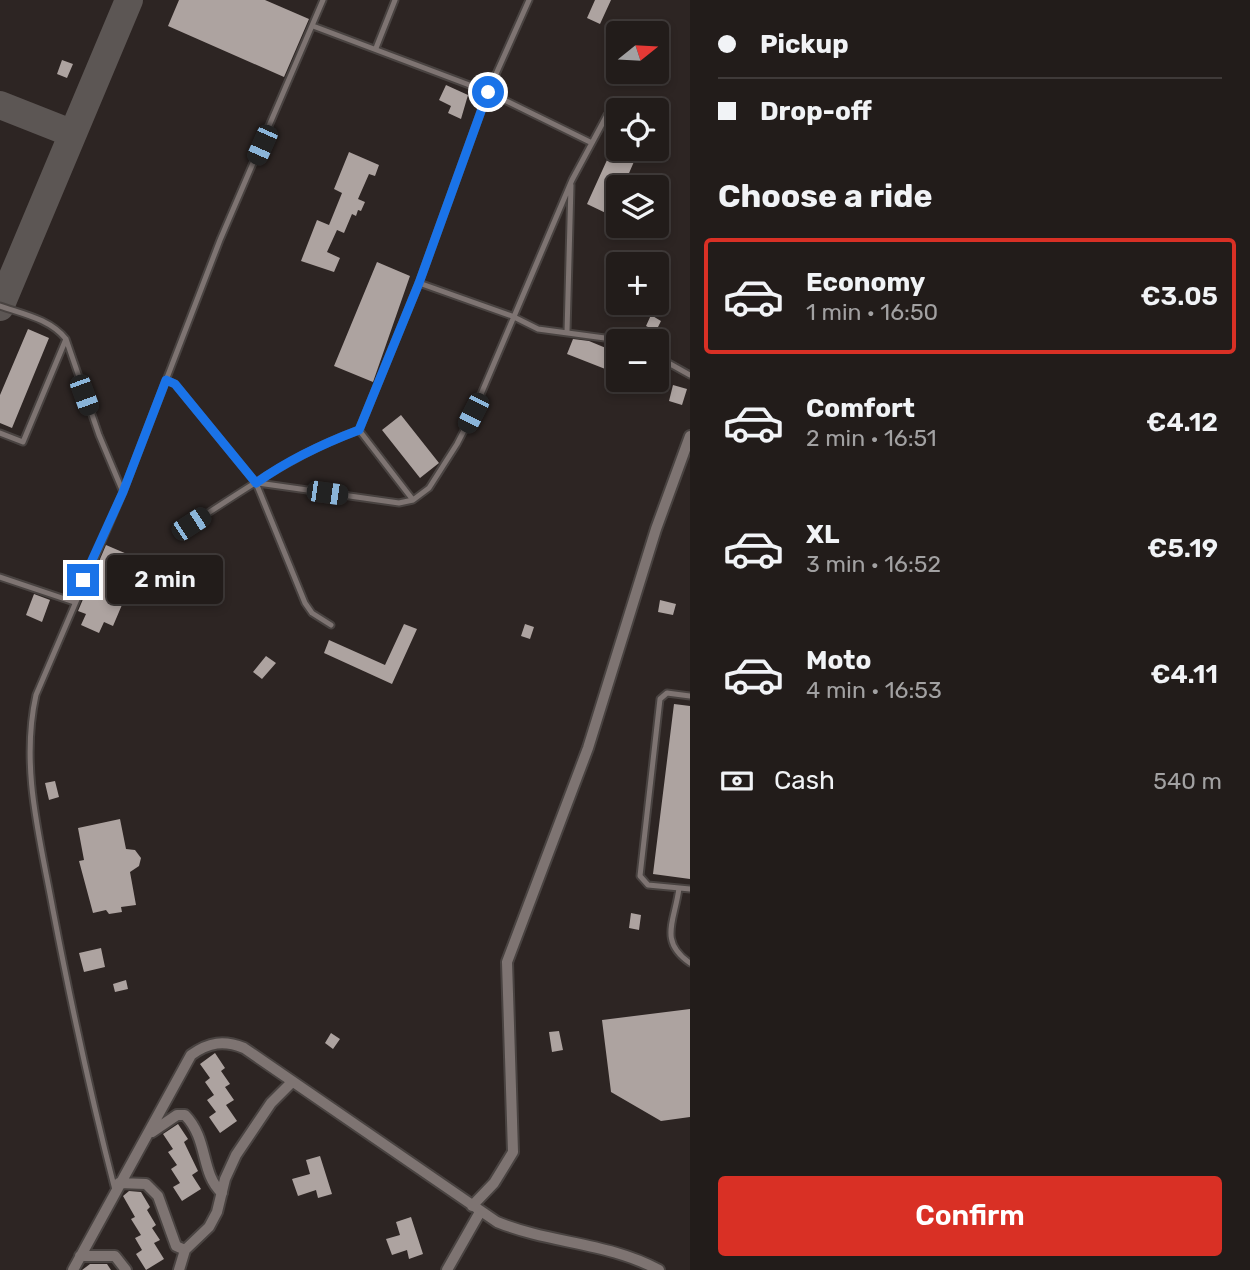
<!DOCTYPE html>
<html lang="en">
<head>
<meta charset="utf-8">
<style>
  :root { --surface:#221c1a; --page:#2e2927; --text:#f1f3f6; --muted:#a2a1a2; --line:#3f3a39; --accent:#d93025 }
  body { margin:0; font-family:Rubik,sans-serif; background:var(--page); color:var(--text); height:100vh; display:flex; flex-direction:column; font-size:26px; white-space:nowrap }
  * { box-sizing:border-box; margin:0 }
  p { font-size:23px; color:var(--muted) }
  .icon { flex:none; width:38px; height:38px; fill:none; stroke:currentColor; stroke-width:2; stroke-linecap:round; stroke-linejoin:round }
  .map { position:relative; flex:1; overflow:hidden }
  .side { display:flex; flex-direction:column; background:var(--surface); width:560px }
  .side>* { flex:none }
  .top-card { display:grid; align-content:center; height:154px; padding:0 28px; background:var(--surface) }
  .needle { width:46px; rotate:72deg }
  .controls { position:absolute; left:606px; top:21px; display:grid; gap:14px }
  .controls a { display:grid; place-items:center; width:63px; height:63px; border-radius:7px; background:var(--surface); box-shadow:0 4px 10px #0003,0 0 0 2px var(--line); font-size:35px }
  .end { position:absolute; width:32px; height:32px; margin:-16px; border:9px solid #1a73e8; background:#fff; box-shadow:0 0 0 4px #fff }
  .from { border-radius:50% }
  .bubble { position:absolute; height:49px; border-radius:7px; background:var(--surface); box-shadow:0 4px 10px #0003,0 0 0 2px var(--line); font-size:23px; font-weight:600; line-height:49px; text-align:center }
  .car { position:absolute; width:21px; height:42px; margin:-21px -10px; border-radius:9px; box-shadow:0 0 5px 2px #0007; background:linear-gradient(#222 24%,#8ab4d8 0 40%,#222 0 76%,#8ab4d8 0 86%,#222 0) }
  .top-card b { display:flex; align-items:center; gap:24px; height:66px; font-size:26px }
  .top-card b+b { border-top:2px solid var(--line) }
  .top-card i { width:18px; height:18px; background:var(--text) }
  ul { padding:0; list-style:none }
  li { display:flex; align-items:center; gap:21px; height:116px; margin:0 14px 10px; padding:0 14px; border:4px solid transparent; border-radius:7px }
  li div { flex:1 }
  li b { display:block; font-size:26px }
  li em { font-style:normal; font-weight:600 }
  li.active { border-color:var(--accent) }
  li>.icon { width:63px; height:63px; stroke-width:1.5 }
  h2 { padding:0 28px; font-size:32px; line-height:84px }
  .pay { display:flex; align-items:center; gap:18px; height:77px; padding:0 28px; font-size:26px }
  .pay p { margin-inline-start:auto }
  .cta { display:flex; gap:14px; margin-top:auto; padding:14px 28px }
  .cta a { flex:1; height:80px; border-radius:7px; background:var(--accent); color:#fff; font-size:28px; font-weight:600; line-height:80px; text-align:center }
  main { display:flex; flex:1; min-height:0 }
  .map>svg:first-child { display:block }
</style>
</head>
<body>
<main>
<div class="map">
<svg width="690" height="1270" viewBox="0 0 690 1270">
  <rect width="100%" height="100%" fill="#2d2523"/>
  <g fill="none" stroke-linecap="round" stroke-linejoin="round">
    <path stroke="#5c5654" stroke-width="28" d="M0,105L71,133L68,130
      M0,307L129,0"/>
  </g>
  <path fill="#ada3a0" d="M179,0H265L309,19L284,77L168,26Z
    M595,0H611L600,24L587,18Z
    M62,60L73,64L67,78L57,74Z
    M446,85L468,95L461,119L448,113L451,106L439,100Z
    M612,149H644L640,158L636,157L623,187H618V198L610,215L587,204Z
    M349,152L379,165L375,176L369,174L358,199L365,202L361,211L358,210L356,216L352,214L344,233L337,230L327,252L340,258L334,272L301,261L317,220L329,225L342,193L334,189Z
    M377,262L410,276L373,382L334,366Z
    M651,315L661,321L656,331L646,326Z
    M28,329L49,338L12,428L0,423V395Z
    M573,339L589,341L618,353V374L567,354Z
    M673,385L687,389L682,405L669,401Z
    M401,415L439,463L420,478L382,430Z
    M106,545L141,560L113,626L104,622L99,633L81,625L86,614L78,611Z
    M34,594L50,600L42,622L26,615Z
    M660,600L676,604L673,615L658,612Z
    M404,624L417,629L392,684L324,653L329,640L385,665Z
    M525,624L534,627L530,639L521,636Z
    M266,656L276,663L262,679L253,672Z
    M674,704L690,706V879L653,874Z
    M55,781L59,797L49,800L45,783Z
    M120,819L126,849L135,850L141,858L139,866L130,872L136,905L121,907L122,912L109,914L106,910L93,913L79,861L84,860L78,828Z
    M631,913L641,915L639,930L629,928Z
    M101,948L105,967L84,972L79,953Z
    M126,980L128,989L115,992L113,984Z
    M690,1009V1117L661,1121L611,1092L602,1020Z
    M559,1031L563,1050L552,1052L549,1032Z
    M331,1033L340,1039L333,1049L325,1043Z
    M215,1053L225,1068L221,1071L230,1084L225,1087L234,1100L226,1105L237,1121L220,1133L209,1117L216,1112L207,1100L214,1095L205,1082L210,1078L200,1064Z
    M178,1124L188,1139L184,1142L198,1171L192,1175L201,1189L182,1201L173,1187L180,1183L171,1169L177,1165L168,1152L173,1149L163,1134Z
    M320,1156L332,1194L318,1198L316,1190L298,1196L292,1179L310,1174L306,1160Z
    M129,1191L141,1192L150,1207L147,1210L156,1225L152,1228L160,1240L154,1243L164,1259L146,1270L136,1254L142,1250L135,1238L141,1235L131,1219L135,1217L123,1196Z
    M411,1217L423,1254L409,1259L407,1250L392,1255L386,1239L400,1235L396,1222Z
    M90,1264H107L111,1270H82Z"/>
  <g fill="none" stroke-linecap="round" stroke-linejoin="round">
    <defs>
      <path id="service" d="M313,26L488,92L590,142
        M376,48L395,0
        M419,283L512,316L538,329L627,341
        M0,306C23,314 50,319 66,339L99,435L123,492
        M567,332L571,185
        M656,356L690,375
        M166,380L175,384L256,483L305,603L312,613L331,625
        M359,430L413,500
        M0,433L23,442L66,339
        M258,483L399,503L413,500L429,488L457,444L473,413L572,180L607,115
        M191,524C246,489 297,452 359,430L419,283L488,92L529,0
        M0,577L74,602
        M690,696L667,693L660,699L640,876L648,885L690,889
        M679,888C675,921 658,941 690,963
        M115,1190C91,1097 71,1004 53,910C40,838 20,767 36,695L123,492L220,240L323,0"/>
      <path id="minor" d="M152,1132L177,1115H185C209,1140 200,1173 222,1193
        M119,1183L146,1184L158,1196L176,1246L185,1250
        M472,1206L494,1183L513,1152L507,962L588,748L656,529L690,436
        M80,1256H115L126,1270
        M73,1270L191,1055C209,1042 224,1040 244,1048L497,1222C551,1244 607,1242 659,1270
        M179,1270L185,1250L209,1227L217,1212L225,1179L236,1155L271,1103L291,1083
        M447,1270L480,1212"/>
    </defs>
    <use href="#service" stroke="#494341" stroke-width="9"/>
    <use href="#minor" stroke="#494341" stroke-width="14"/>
    <use href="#service" stroke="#7e7472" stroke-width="5"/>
    <use href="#minor" stroke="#7e7472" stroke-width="10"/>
  </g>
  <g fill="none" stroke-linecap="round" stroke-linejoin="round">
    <path stroke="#1a73e8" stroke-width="9" d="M83,580L123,492L166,380L175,384L256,483C288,460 322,444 359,430L419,283L488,92"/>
  </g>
</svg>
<div class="controls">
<a><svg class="needle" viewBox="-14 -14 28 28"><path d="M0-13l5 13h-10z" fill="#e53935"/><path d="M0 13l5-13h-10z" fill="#a2a1a2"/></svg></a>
<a><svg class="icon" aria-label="locate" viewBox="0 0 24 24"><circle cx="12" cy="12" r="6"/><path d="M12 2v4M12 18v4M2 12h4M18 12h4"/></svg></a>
<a><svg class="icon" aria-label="layers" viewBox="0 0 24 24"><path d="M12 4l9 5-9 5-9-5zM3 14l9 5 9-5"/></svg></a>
<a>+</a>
<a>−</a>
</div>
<i class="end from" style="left:488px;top:92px"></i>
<i class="end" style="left:83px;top:580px"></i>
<div class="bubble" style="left:107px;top:555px;width:116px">2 min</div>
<i class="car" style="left:262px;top:145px;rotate:204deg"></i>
<i class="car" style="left:84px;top:395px;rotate:160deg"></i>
<i class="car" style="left:473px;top:413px;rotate:207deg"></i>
<i class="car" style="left:327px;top:493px;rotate:98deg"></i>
<i class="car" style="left:191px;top:524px;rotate:57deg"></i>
</div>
<section class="side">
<div class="top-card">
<b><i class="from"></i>Pickup</b>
<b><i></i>Drop-off</b>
</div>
<h2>Choose a ride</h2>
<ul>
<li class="active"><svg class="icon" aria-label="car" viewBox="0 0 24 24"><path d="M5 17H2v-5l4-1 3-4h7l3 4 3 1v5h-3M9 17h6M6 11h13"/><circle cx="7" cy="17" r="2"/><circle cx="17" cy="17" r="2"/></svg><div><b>Economy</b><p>1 min · 16:50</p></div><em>€3.05</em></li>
<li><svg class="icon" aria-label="car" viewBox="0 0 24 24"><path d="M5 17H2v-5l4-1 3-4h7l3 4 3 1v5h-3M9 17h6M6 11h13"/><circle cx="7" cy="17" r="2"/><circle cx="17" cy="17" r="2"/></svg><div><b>Comfort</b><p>2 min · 16:51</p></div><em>€4.12</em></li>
<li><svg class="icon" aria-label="car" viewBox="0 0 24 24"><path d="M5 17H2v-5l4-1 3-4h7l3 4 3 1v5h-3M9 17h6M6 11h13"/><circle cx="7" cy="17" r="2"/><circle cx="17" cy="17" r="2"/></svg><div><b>XL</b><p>3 min · 16:52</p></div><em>€5.19</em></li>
<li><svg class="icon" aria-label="car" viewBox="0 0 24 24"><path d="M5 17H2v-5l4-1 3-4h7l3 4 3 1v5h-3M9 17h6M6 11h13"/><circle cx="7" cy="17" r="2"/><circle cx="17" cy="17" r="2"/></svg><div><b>Moto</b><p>4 min · 16:53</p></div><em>€4.11</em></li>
</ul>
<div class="pay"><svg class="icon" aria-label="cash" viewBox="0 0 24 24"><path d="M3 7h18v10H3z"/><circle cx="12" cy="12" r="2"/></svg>Cash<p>540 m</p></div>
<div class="cta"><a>Confirm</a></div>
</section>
</main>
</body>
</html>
